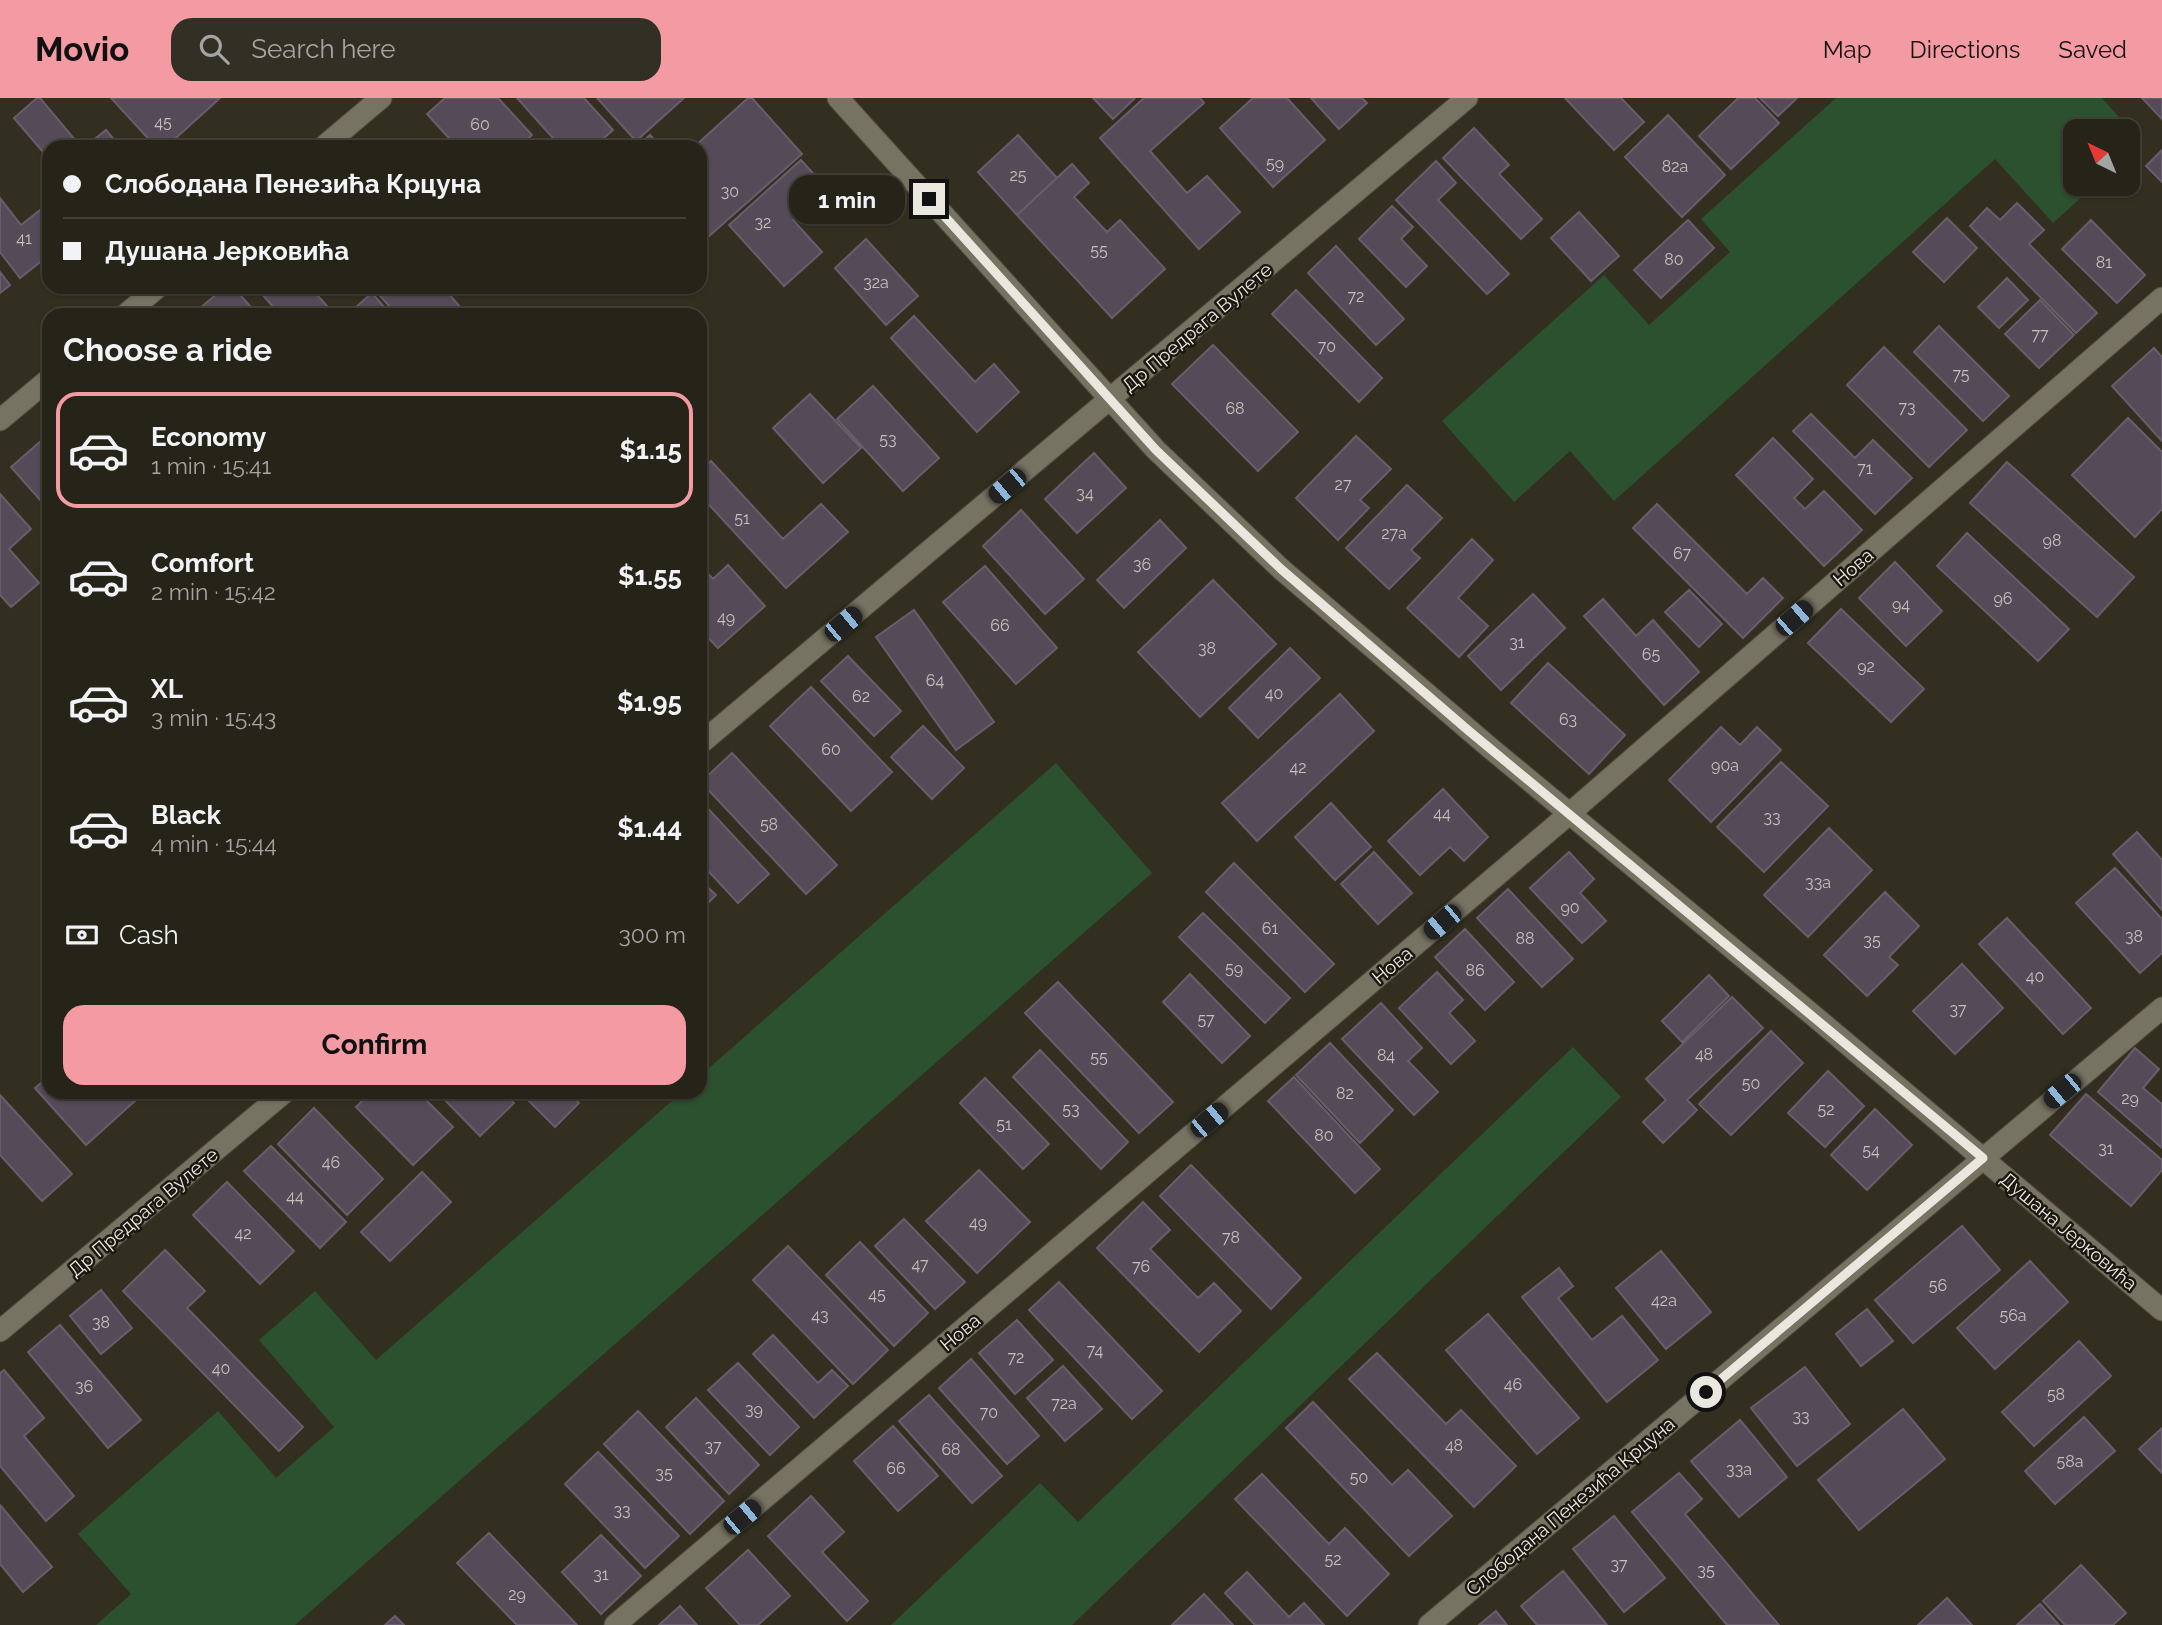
<!DOCTYPE html>
<html lang="en">
<head>
<meta charset="utf-8">
<style>
  :root { --surface:#262318; --page:#322f25; --text:#f1f3f6; --muted:#a4a4a2; --line:#424037; --accent:#f49aa2 }
  body { margin:0; font-family:Raleway,sans-serif; background:var(--page); color:var(--text); height:100vh; display:flex; flex-direction:column; font-size:26px; white-space:nowrap }
  * { box-sizing:border-box; margin:0 }
  p { font-size:23px; color:var(--muted) }
  .icon { flex:none; width:38px; height:38px; fill:none; stroke:currentColor; stroke-width:2; stroke-linecap:round; stroke-linejoin:round }
  .map { position:relative; flex:1; overflow:hidden }
  .details { position:absolute; left:42px; top:210px; width:665px; height:791px; display:flex; flex-direction:column; background:var(--surface); border-radius:21px; box-shadow:0 2px 5px #0004,0 0 0 2px var(--line) }
  .details>* { flex:none }
  .top-card { position:absolute; left:42px; top:42px; width:665px; height:154px; border-radius:21px; box-shadow:0 2px 5px #0004,0 0 0 2px var(--line); display:grid; align-content:center; height:154px; padding:0 21px; background:var(--surface) }
  .needle { width:46px; rotate:317deg }
  .fabs { position:absolute; left:2063px; top:21px; display:grid; gap:14px }
  .fabs a { display:grid; place-items:center; width:77px; height:77px; border-radius:14px; background:var(--surface); box-shadow:0 2px 5px #0004,0 0 0 2px var(--line); font-size:35px }
  .end { position:absolute; width:32px; height:32px; margin:-16px; border:9px solid #eae8de; background:#111; box-shadow:0 0 0 4px #111 }
  .from { border-radius:50% }
  .bubble { position:absolute; height:49px; border-radius:21px; background:var(--surface); box-shadow:0 2px 5px #0004,0 0 0 2px var(--line); font-size:23px; font-weight:700; line-height:49px; text-align:center }
  .car { position:absolute; width:21px; height:42px; margin:-21px -10px; border-radius:9px; box-shadow:0 0 5px 2px #0007; background:linear-gradient(#222 24%,#8ab4d8 0 40%,#222 0 76%,#8ab4d8 0 86%,#222 0) }
  .top-card b { display:flex; align-items:center; gap:24px; height:66px; font-size:26px }
  .top-card b+b { border-top:2px solid var(--line) }
  .top-card i { width:18px; height:18px; background:var(--text) }
  ul { padding:0; list-style:none }
  li { display:flex; align-items:center; gap:21px; height:116px; margin:0 14px 10px; padding:0 7px; border:4px solid transparent; border-radius:21px }
  li div { flex:1 }
  li b { display:block; font-size:26px }
  li em { font-style:normal; font-weight:700 }
  li.current { border-color:var(--accent) }
  li>.icon { width:63px; height:63px; stroke-width:1.5 }
  h2 { padding:0 21px; font-size:32px; line-height:84px }
  .pay { display:flex; align-items:center; gap:18px; height:77px; padding:0 21px; font-size:26px }
  .pay p { margin-inline-start:auto }
  .cta { display:flex; gap:14px; margin-top:auto; padding:14px 21px }
  .cta a { flex:1; height:80px; border-radius:21px; background:var(--accent); color:#111; font-size:28px; font-weight:700; line-height:80px; text-align:center }
  header { display:flex; align-items:center; gap:42px; box-sizing:border-box; height:98px; padding:0 35px; background:var(--accent); color:#111 }
  header strong { font-size:33px }
  nav { display:flex; gap:38px; margin-inline-start:auto; font-size:24px }
  .search { width:490px; height:63px; background:var(--page); display:flex; align-items:center; gap:18px; box-sizing:border-box; padding:0 24px; border-radius:21px; color:var(--muted); font-size:26px }
  .map>svg:first-child { display:block }
</style>
</head>
<body>
<header>
<strong>Movio</strong>
<div class="search"><svg class="icon" aria-label="search" viewBox="0 0 24 24"><circle cx="10" cy="10" r="6"/><path d="M15 15l6 6"/></svg>Search here</div>
<nav><a>Map</a><a>Directions</a><a>Saved</a></nav>
</header>
<div class="map">
<svg width="2162" height="1527" viewBox="0 0 2162 1527">
  <rect width="100%" height="100%" fill="#332f20"/>
  <path fill="#2b512f" d="M1836,0H2102L2142,45L2128,57V33H2076V86H2096L2053,125L1995,61L1614,403L1570,353L1514,404L1442,323L1604,177L1649,227L1730,154L1701,121Z
    M1056,665L1152,775L295,1527H96L131,1496L78,1436L218,1313L276,1380L334,1329L259,1242L315,1193L376,1262L682,994H700V978Z
    M1573,949L1621,999L1072,1527H891L1040,1385L1078,1424Z"/>
  <path fill="#554a57" stroke="#695d6c" stroke-width="2" d="M37,0H40L81,49H49V61L14,20Z
    M111,0H220L166,49H156Z
    M445,0H498L532,37L519,49H457L427,16Z
    M517,0H584L613,32L594,49H561Z
    M597,0H684L636,43Z
    M748,0H752L802,56L708,139L700,129V49H694Z
    M1093,0H1135L1113,21Z
    M1144,0H1200L1204,5L1150,53L1187,95L1207,78L1240,114L1199,151L1100,40Z
    M1253,0H1287L1325,42L1273,89L1220,30Z
    M1311,0H1362L1367,5L1339,31Z
    M1565,0H1621L1644,24L1614,52Z
    M1738,0H1755L1779,25L1731,71L1699,38Z
    M1760,0H1797L1778,18Z
    M2142,0H2162V21Z
    M1668,17L1725,77L1682,119L1625,59Z
    M1474,30L1509,67L1499,76L1542,121L1521,141L1443,60Z
    M106,32L120,49H85Z
    M650,37L661,49H637Z
    M1018,37L1057,80L1017,117L978,74Z
    M2162,52V84L2146,68Z
    M801,62L827,91L793,122L822,154L784,188L729,127Z
    M1436,63L1456,85L1438,102L1509,176L1487,196L1396,102Z
    M1072,66L1089,85L1074,99L1107,134L1120,122L1165,171L1112,220L1017,117Z
    M0,100L21,127L49,105V157L20,180L0,154Z
    M2017,105L2044,132L2029,146L2097,215L2076,235L1970,128L1987,110L2000,122Z
    M1392,108L1413,129L1401,141L1427,168L1406,189L1359,141Z
    M1579,114L1619,158L1591,183L1551,140Z
    M1947,120L1977,150L1944,184L1913,154Z
    M1688,122L1714,150L1661,200L1634,172Z
    M2091,122L2145,177L2117,205L2062,151Z
    M866,141L918,198L886,227L835,170Z
    M1336,148L1404,221L1376,247L1308,175Z
    M0,174L10,187L0,195Z
    M2007,180L2028,202L1999,230L1978,209Z
    M225,189H233L258,217H192Z
    M256,189H310L335,217H280Z
    M378,189H443L467,217H397L375,192Z
    M1296,192L1382,280L1359,304L1272,216Z
    M372,195L391,217H347Z
    M2040,202L2074,237L2039,270L2005,236Z
    M914,218L975,284L994,266L1019,294L977,334L891,240Z
    M1939,228L2009,298L1983,323L1914,254Z
    M1213,247L1298,334L1258,373L1172,286Z
    M1884,249L1967,332L1929,369L1847,287Z
    M2154,250L2162,259V343L2112,288Z
    M873,288L939,360L903,393L837,321Z
    M810,296L861,350L823,385L773,330Z
    M1811,316L1855,360L1873,342L1912,380L1875,416L1793,333Z
    M2128,320L2162,354V411L2135,439L2072,377Z
    M49,336V412L11,369Z
    M1356,338L1391,371L1360,402L1369,410L1338,442L1296,400Z
    M1773,340L1813,381L1794,400L1805,411L1824,393L1862,432L1824,468L1736,377Z
    M1094,355L1126,390L1077,435L1045,401Z
    M711,363L783,441L821,406L848,434L786,490L700,397V373Z
    M2007,364L2134,479L2097,519L1970,405Z
    M1407,387L1442,420L1411,452L1420,460L1389,491L1346,450Z
    M0,396L31,431L9,451L39,485L11,509L0,497Z
    M1657,406L1747,496L1763,480L1783,500L1743,540L1633,430Z
    M1021,412L1084,481L1045,516L983,448Z
    M1160,422L1186,450L1124,510L1097,482Z
    M1967,435L2069,531L2038,563L1937,468Z
    M1472,441L1493,462L1458,500L1488,528L1459,559L1407,510Z
    M1895,464L1942,513L1906,548L1859,500Z
    M700,467L713,481L728,467L765,508L718,550L700,531Z
    M985,468L1057,550L1016,586L943,504Z
    M1213,482L1276,546L1200,619L1138,554Z
    M1689,492L1722,526L1699,549L1665,514Z
    M1533,496L1565,530L1501,592L1468,558Z
    M1603,501L1636,538L1653,522L1699,574L1664,607L1584,518Z
    M1841,511L1924,591L1891,624L1808,545Z
    M914,512L994,624L956,652L876,539Z
    M1290,550L1320,580L1258,640L1229,610Z
    M848,558L901,613L874,638L821,583Z
    M1548,565L1625,637L1589,676L1511,605Z
    M811,589L892,674L851,713L770,628Z
    M1340,596L1374,633L1257,743L1222,705Z
    M923,628L964,670L932,701L891,659Z
    M1721,629L1740,647L1757,629L1781,652L1711,724L1669,682Z
    M732,655L837,767L806,796L701,684Z
    M1781,664L1828,708L1764,774L1717,729Z
    M1443,691L1488,739L1464,763L1450,749L1420,777L1388,743Z
    M700,702L769,776L738,805L700,764Z
    M1331,705L1371,749L1335,782L1295,739Z
    M1829,730L1872,772L1808,839L1764,797Z
    M2137,734L2162,762V812L2113,756Z
    M1374,754L1412,795L1378,826L1341,786Z
    M1569,754L1594,781L1580,795L1606,823L1582,845L1530,790Z
    M1234,765L1334,866L1305,894L1206,794Z
    M2115,770L2162,821V855L2140,875L2076,805Z
    M700,782L716,797L700,813Z
    M1508,791L1573,861L1542,889L1477,820Z
    M1885,794L1919,828L1889,859L1898,867L1867,898L1824,857Z
    M1203,815L1290,900L1265,925L1179,839Z
    M2007,820L2091,910L2063,936L1979,846Z
    M1465,831L1514,884L1485,912L1435,859Z
    M1962,866L2003,910L1955,956L1913,913Z
    M1437,874L1463,902L1449,915L1475,943L1451,966L1399,910Z
    M1190,876L1250,938L1222,965L1163,904Z
    M1709,877L1729,898L1682,944L1662,923Z
    M1058,884L1173,1004L1139,1035L1025,915Z
    M1732,899L1763,930L1687,1002L1697,1012L1663,1045L1643,1024L1666,1002L1646,981Z
    M1381,905L1422,950L1408,963L1438,994L1414,1017L1342,941Z
    M1771,933L1803,965L1731,1037L1699,1006Z
    M1330,945L1393,1012L1360,1045L1296,977Z
    M2135,950L2159,971L2143,990L2162,1006V1050L2098,994Z
    M1040,952L1128,1044L1101,1071L1013,979Z
    M1828,973L1864,1008L1825,1049L1788,1015Z
    M49,978V994H127L135,1003L86,1047L35,990Z
    M1294,979L1380,1071L1355,1095L1268,1003Z
    M985,980L1049,1046L1023,1071L960,1005Z
    M371,994H418L453,1029L413,1067L356,1009Z
    M437,994H504L514,1005L480,1038Z
    M520,994H569L579,1005L555,1029Z
    M2086,996L2162,1062V1072L2131,1108L2050,1037Z
    M0,997L72,1076L42,1103L0,1057Z
    M314,1010L383,1081L347,1117L278,1046Z
    M1875,1011L1912,1047L1867,1092L1831,1057Z
    M271,1048L346,1124L320,1150L244,1073Z
    M1191,1067L1301,1180L1271,1211L1160,1098Z
    M979,1072L1030,1124L977,1175L926,1123Z
    M422,1074L451,1104L390,1163L361,1134Z
    M227,1084L294,1153L260,1186L193,1117Z
    M1143,1104L1170,1132L1150,1151L1198,1200L1214,1185L1241,1213L1199,1254L1097,1150Z
    M904,1121L965,1184L935,1211L875,1148Z
    M1962,1128L2000,1172L1913,1245L1875,1202Z
    M860,1144L928,1215L894,1248L826,1177Z
    M788,1148L888,1252L853,1286L753,1182Z
    M165,1152L205,1193L187,1210L303,1329L279,1353L123,1193Z
    M1661,1153L1711,1214L1666,1251L1616,1190Z
    M2030,1163L2068,1204L1995,1271L1957,1230Z
    M1559,1170L1573,1188L1558,1200L1592,1242L1622,1218L1658,1262L1607,1304L1522,1199Z
    M1059,1184L1162,1293L1132,1321L1029,1212Z
    M101,1192L132,1230L101,1256L70,1218Z
    M1867,1211L1893,1243L1861,1268L1836,1236Z
    M1488,1216L1579,1320L1537,1356L1446,1252Z
    M1017,1222L1053,1262L1015,1296L979,1255Z
    M60,1227L141,1322L108,1350L28,1254Z
    M773,1237L818,1285L832,1272L848,1288L814,1320L753,1256Z
    M2079,1243L2111,1278L2034,1348L2002,1314Z
    M1377,1255L1446,1326L1461,1312L1516,1368L1474,1409L1349,1281Z
    M971,1261L1039,1338L1007,1366L939,1290Z
    M738,1265L799,1329L770,1357L708,1292Z
    M1063,1268L1102,1311L1065,1343L1027,1300Z
    M1805,1269L1850,1326L1797,1368L1751,1310Z
    M4,1272L44,1320L24,1338L74,1398L46,1423L0,1368V1275Z
    M929,1297L1002,1378L972,1405L899,1323Z
    M696,1300L759,1367L729,1396L666,1329Z
    M1313,1304L1392,1387L1408,1372L1452,1418L1409,1458L1286,1330Z
    M1903,1311L1945,1361L1859,1432L1818,1382Z
    M638,1313L724,1403L690,1436L604,1346Z
    M2084,1319L2115,1353L2055,1406L2025,1373Z
    M1740,1322L1787,1379L1739,1419L1691,1363Z
    M893,1328L938,1378L898,1413L854,1363Z
    M2162,1330V1375L2139,1351Z
    M598,1354L679,1438L645,1470L565,1386Z
    M1679,1375L1702,1401L1685,1416L1779,1527H1727L1632,1414Z
    M1262,1376L1329,1446L1345,1430L1389,1476L1347,1518L1235,1401Z
    M811,1398L844,1434L822,1454L868,1503L847,1523L768,1438Z
    M0,1407L52,1469L23,1494L0,1466Z
    M1614,1418L1665,1480L1624,1514L1573,1451Z
    M489,1435L577,1527H517L457,1465Z
    M601,1437L641,1478L601,1516L562,1474Z
    M748,1452L790,1498L758,1527H740L706,1490Z
    M2081,1467L2126,1515L2113,1527H2065L2043,1503Z
    M1563,1473L1607,1527H1537L1521,1508Z
    M1247,1474L1289,1519L1304,1505L1324,1527H1255L1225,1495Z
    M1204,1496L1233,1527H1172Z
    M1947,1500L1972,1527H1918Z
    M2040,1506L2059,1527H2017Z
    M680,1508L697,1527H659Z
    M1496,1513L1507,1527H1479Z
    M395,1518L404,1527H385Z"/>
  <g fill="none" stroke-linecap="round" stroke-linejoin="round">
    <defs>
      <path id="minor" d="M838,0L1156,352L1281,471L1489,649L1814,918L2162,1212
        M323,49L381,0
        M125,217L158,189
        M0,322L49,281
        M700,646L1467,0
        M0,1233L285,994
        M615,1527L1569,716L2162,200
        M1429,1527L2162,910"/>
    </defs>
    <use href="#minor" stroke="#514d40" stroke-width="23"/>
    <use href="#minor" stroke="#777362" stroke-width="21"/>
  </g>
  <g fill="none" stroke-linecap="round" stroke-linejoin="round">
    <path stroke="#eae8de" stroke-width="9" d="M929,101L1156,352L1281,471L1469,633L1983,1060L1706,1294"/>
  </g>
  <g text-anchor="middle" stroke-width="5" stroke-linejoin="round" paint-order="stroke">
    <g font-size="16" fill="#c5c0bc">
      <text x="163" y="30">45</text>
      <text x="480" y="32">60</text>
      <text x="1275" y="71">59</text>
      <text x="1675" y="74">82a</text>
      <text x="1018" y="83">25</text>
      <text x="730" y="99">30</text>
      <text x="763" y="130">32</text>
      <text x="24" y="146">41</text>
      <text x="1099" y="158">55</text>
      <text x="1674" y="167">80</text>
      <text x="2104" y="170">81</text>
      <text x="876" y="190">32a</text>
      <text x="1356" y="204">72</text>
      <text x="2040" y="242">77</text>
      <text x="1327" y="254">70</text>
      <text x="1961" y="282">75</text>
      <text x="1907" y="315">73</text>
      <text x="1235" y="316">68</text>
      <text x="888" y="347">53</text>
      <text x="1865" y="376">71</text>
      <text x="1343" y="392">27</text>
      <text x="1085" y="401">34</text>
      <text x="742" y="426">51</text>
      <text x="1394" y="441">27a</text>
      <text x="2052" y="448">98</text>
      <text x="1682" y="461">67</text>
      <text x="1142" y="472">36</text>
      <text x="2003" y="506">96</text>
      <text x="1901" y="512">94</text>
      <text x="726" y="525">49</text>
      <text x="1000" y="533">66</text>
      <text x="1517" y="550">31</text>
      <text x="1207" y="556">38</text>
      <text x="1651" y="562">65</text>
      <text x="1866" y="574">92</text>
      <text x="935" y="588">64</text>
      <text x="1274" y="601">40</text>
      <text x="861" y="604">62</text>
      <text x="1568" y="627">63</text>
      <text x="831" y="657">60</text>
      <text x="1725" y="673">90a</text>
      <text x="1298" y="675">42</text>
      <text x="1442" y="721">44</text>
      <text x="1772" y="725">33</text>
      <text x="769" y="732">58</text>
      <text x="1818" y="790">33a</text>
      <text x="1570" y="815">90</text>
      <text x="1270" y="836">61</text>
      <text x="2134" y="844">38</text>
      <text x="1525" y="846">88</text>
      <text x="1872" y="848">35</text>
      <text x="1234" y="876">59</text>
      <text x="1475" y="878">86</text>
      <text x="2035" y="884">40</text>
      <text x="1958" y="917">37</text>
      <text x="1206" y="927">57</text>
      <text x="1704" y="962">48</text>
      <text x="1386" y="963">84</text>
      <text x="1099" y="965">55</text>
      <text x="1751" y="991">50</text>
      <text x="1345" y="1001">82</text>
      <text x="2130" y="1006">29</text>
      <text x="1071" y="1017">53</text>
      <text x="1826" y="1017">52</text>
      <text x="1004" y="1032">51</text>
      <text x="1324" y="1043">80</text>
      <text x="2106" y="1056">31</text>
      <text x="1871" y="1058">54</text>
      <text x="331" y="1070">46</text>
      <text x="295" y="1104">44</text>
      <text x="978" y="1130">49</text>
      <text x="243" y="1141">42</text>
      <text x="1231" y="1145">78</text>
      <text x="920" y="1172">47</text>
      <text x="1141" y="1174">76</text>
      <text x="1938" y="1193">56</text>
      <text x="877" y="1202">45</text>
      <text x="1664" y="1208">42a</text>
      <text x="820" y="1223">43</text>
      <text x="2013" y="1223">56a</text>
      <text x="101" y="1230">38</text>
      <text x="1095" y="1258">74</text>
      <text x="1016" y="1265">72</text>
      <text x="221" y="1276">40</text>
      <text x="1513" y="1292">46</text>
      <text x="84" y="1294">36</text>
      <text x="2056" y="1302">58</text>
      <text x="1064" y="1311">72a</text>
      <text x="754" y="1317">39</text>
      <text x="989" y="1320">70</text>
      <text x="1801" y="1324">33</text>
      <text x="1454" y="1353">48</text>
      <text x="713" y="1354">37</text>
      <text x="951" y="1357">68</text>
      <text x="2070" y="1369">58a</text>
      <text x="896" y="1376">66</text>
      <text x="1739" y="1377">33a</text>
      <text x="664" y="1381">35</text>
      <text x="1359" y="1385">50</text>
      <text x="622" y="1418">33</text>
      <text x="1333" y="1467">52</text>
      <text x="1619" y="1472">37</text>
      <text x="1706" y="1478">35</text>
      <text x="601" y="1482">31</text>
      <text x="517" y="1502">29</text>
    </g>
    <g font-size="19" fill="#eae8de" stroke="#191710">
      <text transform="translate(1197 229) rotate(-40)" y="7">Др Предрага Вулете</text>
      <text transform="translate(1853 469) rotate(-41)" y="7">Нова</text>
      <text transform="translate(1392 867) rotate(-40)" y="7">Нова</text>
      <text transform="translate(143 1114) rotate(-40)" y="7">Др Предрага Вулете</text>
      <text transform="translate(2069 1133) rotate(40)" y="7">Душана Јерковића</text>
      <text transform="translate(960 1234) rotate(-40)" y="7">Нова</text>
      <text transform="translate(1570 1408) rotate(-40)" y="7">Слободана Пенезића Крцуна</text>
    </g>
  </g>
</svg>
<div class="fabs">
<a><svg class="needle" viewBox="-14 -14 28 28"><path d="M0-13l5 13h-10z" fill="#e53935"/><path d="M0 13l5-13h-10z" fill="#a4a4a2"/></svg></a>
</div>
<i class="end from" style="left:1706px;top:1294px"></i>
<i class="end" style="left:929px;top:101px"></i>
<div class="bubble" style="left:789px;top:77px;width:116px">1 min</div>
<i class="car" style="left:1007px;top:388px;rotate:230deg"></i>
<i class="car" style="left:1794px;top:520px;rotate:49deg"></i>
<i class="car" style="left:843px;top:526px;rotate:50deg"></i>
<i class="car" style="left:1442px;top:824px;rotate:230deg"></i>
<i class="car" style="left:2062px;top:993px;rotate:230deg"></i>
<i class="car" style="left:1209px;top:1022px;rotate:50deg"></i>
<i class="car" style="left:742px;top:1419px;rotate:50deg"></i>
<div class="top-card">
<b><i class="from"></i>Слободана Пенезића Крцуна</b>
<b><i></i>Душана Јерковића</b>
</div>
<section class="details">
<h2>Choose a ride</h2>
<ul>
<li class="current"><svg class="icon" aria-label="car" viewBox="0 0 24 24"><path d="M5 17H2v-5l4-1 3-4h7l3 4 3 1v5h-3M9 17h6M6 11h13"/><circle cx="7" cy="17" r="2"/><circle cx="17" cy="17" r="2"/></svg><div><b>Economy</b><p>1 min · 15:41</p></div><em>$1.15</em></li>
<li><svg class="icon" aria-label="car" viewBox="0 0 24 24"><path d="M5 17H2v-5l4-1 3-4h7l3 4 3 1v5h-3M9 17h6M6 11h13"/><circle cx="7" cy="17" r="2"/><circle cx="17" cy="17" r="2"/></svg><div><b>Comfort</b><p>2 min · 15:42</p></div><em>$1.55</em></li>
<li><svg class="icon" aria-label="car" viewBox="0 0 24 24"><path d="M5 17H2v-5l4-1 3-4h7l3 4 3 1v5h-3M9 17h6M6 11h13"/><circle cx="7" cy="17" r="2"/><circle cx="17" cy="17" r="2"/></svg><div><b>XL</b><p>3 min · 15:43</p></div><em>$1.95</em></li>
<li><svg class="icon" aria-label="car" viewBox="0 0 24 24"><path d="M5 17H2v-5l4-1 3-4h7l3 4 3 1v5h-3M9 17h6M6 11h13"/><circle cx="7" cy="17" r="2"/><circle cx="17" cy="17" r="2"/></svg><div><b>Black</b><p>4 min · 15:44</p></div><em>$1.44</em></li>
</ul>
<div class="pay"><svg class="icon" aria-label="cash" viewBox="0 0 24 24"><path d="M3 7h18v10H3z"/><circle cx="12" cy="12" r="2"/></svg>Cash<p>300 m</p></div>
<div class="cta"><a>Confirm</a></div>
</section>
</div>
</body>
</html>
